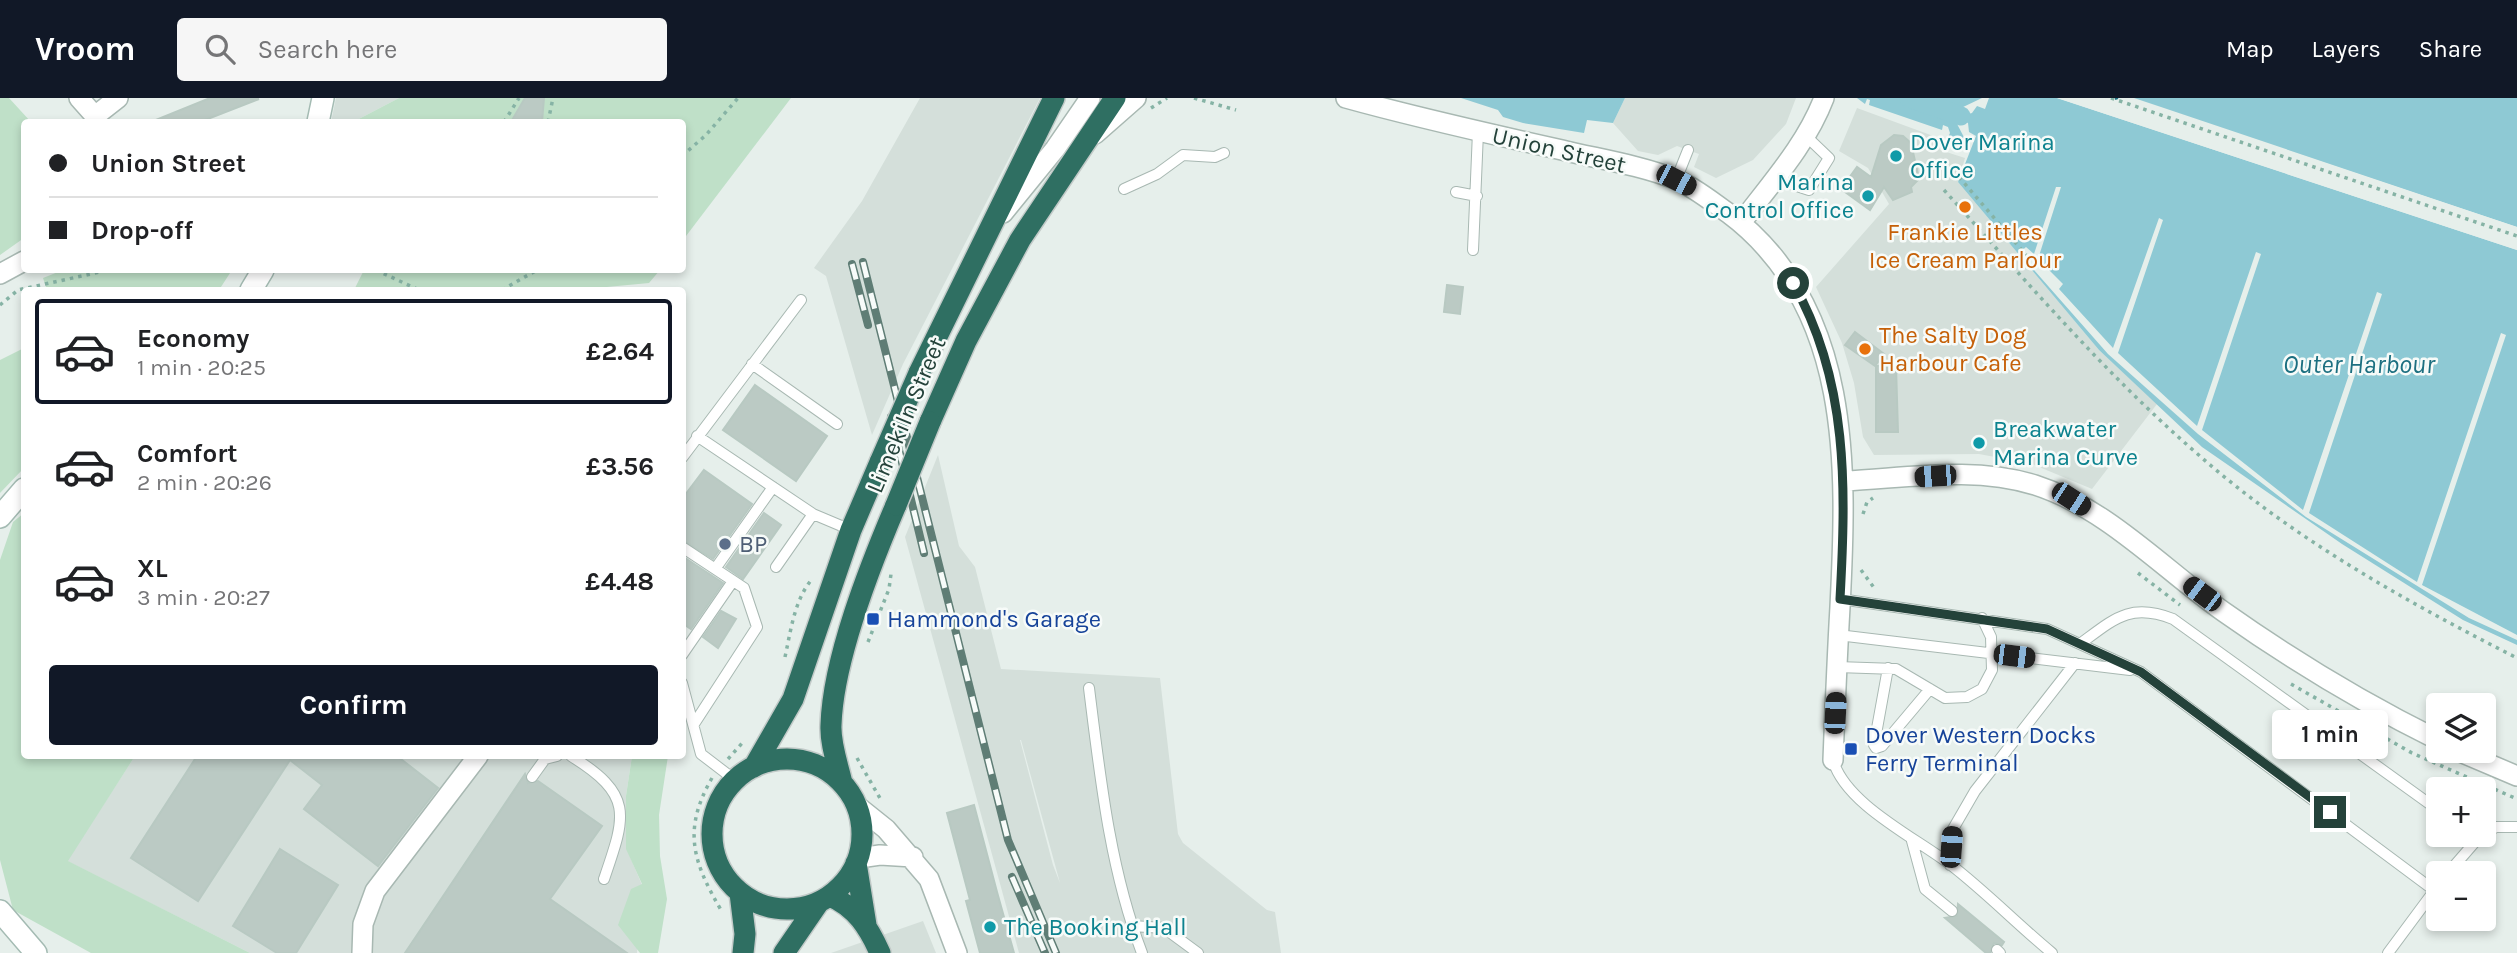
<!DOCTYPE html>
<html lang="en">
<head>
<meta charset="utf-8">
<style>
  :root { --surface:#fff; --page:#f6f6f6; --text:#202124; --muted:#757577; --line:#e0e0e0; --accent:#111827 }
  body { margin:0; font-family:Karla,sans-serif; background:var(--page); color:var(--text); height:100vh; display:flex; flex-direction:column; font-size:26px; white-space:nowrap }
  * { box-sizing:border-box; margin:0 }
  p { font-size:23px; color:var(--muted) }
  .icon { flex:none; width:38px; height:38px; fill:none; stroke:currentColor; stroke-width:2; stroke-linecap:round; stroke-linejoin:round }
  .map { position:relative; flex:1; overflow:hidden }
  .panel { position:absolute; left:21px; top:189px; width:665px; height:472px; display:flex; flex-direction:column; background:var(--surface); border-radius:7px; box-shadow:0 4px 10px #0003 }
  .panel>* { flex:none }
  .top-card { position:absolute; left:21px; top:21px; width:665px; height:154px; border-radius:7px; box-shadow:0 4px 10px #0003; display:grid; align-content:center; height:154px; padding:0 28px; background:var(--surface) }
  .buttons { position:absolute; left:2426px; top:595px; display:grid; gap:14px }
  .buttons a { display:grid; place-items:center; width:70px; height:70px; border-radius:7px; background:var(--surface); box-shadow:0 4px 10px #0003; font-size:35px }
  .end { position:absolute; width:32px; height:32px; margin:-16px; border:9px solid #24423a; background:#fff; box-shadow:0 0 0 4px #fff }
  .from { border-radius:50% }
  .bubble { position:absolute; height:49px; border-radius:7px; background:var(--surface); box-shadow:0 4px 10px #0003; font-size:23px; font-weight:700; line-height:49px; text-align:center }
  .car { position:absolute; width:21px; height:42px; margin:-21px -10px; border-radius:9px; box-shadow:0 0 5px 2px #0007; background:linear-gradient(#222 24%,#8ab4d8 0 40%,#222 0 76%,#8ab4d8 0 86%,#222 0) }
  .top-card b { display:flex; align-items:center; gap:24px; height:66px; font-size:26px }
  .top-card b+b { border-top:2px solid var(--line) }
  .top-card i { width:18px; height:18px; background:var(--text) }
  ul { padding:12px 0 0; list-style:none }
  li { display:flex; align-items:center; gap:21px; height:105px; margin:0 14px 10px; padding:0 14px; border:4px solid transparent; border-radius:7px }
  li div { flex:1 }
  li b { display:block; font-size:26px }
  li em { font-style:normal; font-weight:700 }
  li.active { border-color:var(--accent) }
  li>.icon { width:63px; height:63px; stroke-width:1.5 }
  .cta { display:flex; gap:14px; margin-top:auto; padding:14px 28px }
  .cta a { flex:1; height:80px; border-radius:7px; background:var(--accent); color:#fff; font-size:28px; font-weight:700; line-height:80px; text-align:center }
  header { display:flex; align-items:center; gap:42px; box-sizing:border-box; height:98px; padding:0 35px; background:var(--accent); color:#fff }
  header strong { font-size:33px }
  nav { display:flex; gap:38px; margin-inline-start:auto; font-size:24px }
  .search { width:490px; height:63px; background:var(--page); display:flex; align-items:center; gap:18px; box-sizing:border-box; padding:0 24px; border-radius:7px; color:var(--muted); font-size:26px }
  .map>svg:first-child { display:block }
</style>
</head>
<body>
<header>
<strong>Vroom</strong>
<div class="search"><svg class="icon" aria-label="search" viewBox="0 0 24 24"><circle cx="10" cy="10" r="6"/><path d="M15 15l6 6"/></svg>Search here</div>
<nav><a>Map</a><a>Layers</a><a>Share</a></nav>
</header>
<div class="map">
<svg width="2517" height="855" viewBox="0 0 2517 855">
  <rect width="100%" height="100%" fill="#e6efeb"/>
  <path fill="#d4dfda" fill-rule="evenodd" d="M336,0H399L353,24H331Z
    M920,0H1040L903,266L872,337L826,178L814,170L862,103Z
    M1625,0H1796L1786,26L1753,62L1716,80L1694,69L1699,56L1677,48L1658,57L1638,53L1613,25Z
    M1857,10L1936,39L1940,52L1965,60L1958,84L2099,252L2157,306L2092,391L2032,366L1979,356L1874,357L1863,339L1854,285L1842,245L1816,189L1889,106L1868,70L1839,53Z
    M938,357L959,448L975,469L1001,571L1160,580L1178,736L1183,745L1267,812L1275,814L1281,855H1019L905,439ZM1020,642H1021L1060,785L1053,767Z
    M135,658H632L626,698L628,754L642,787L637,855H250L67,763Z
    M923,823L936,855H831Z"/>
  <path fill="#bfe0c8" d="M0,0H9L31,24H24V140L0,157Z
    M399,0H791L683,142L682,24H353Z
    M63,172H232L219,192H47L43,180Z
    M364,172H660L649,185L596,190L592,192H354Z
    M24,250V370L0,395V262Z
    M24,415V658H135L68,763L250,855H91L13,812L0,762V462L13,424Z
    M632,658H668L659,717L660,758L667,801L658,855H640L618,827L631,791L642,786L626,751V698Z"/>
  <path fill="#8ec9d4" d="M1461,0H1625L1613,25L1587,22L1584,35L1523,25L1503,19L1498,12Z
    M1857,0H1982L1961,10L1956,24L1967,45L1956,49L1945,46L1950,35L1948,29L1943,27L1942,32L1869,7L1870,2L1867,1L1865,6Z
    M1989,0H2057L2517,152V547L2463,522L2342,446L2202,349L2099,252L1958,84L1976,38L1969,34L1968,25L1961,18L1972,15L1977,8L1985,11Z
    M2134,0H2517V129L2161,9Z"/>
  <path fill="#e6efeb" d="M2057,0H2068L2517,148V152Z
    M2130,0L2517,129V132L2133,3Z
    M2056,89H2061L2038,161L2063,186L2059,191L2113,250L2159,120L2163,122L2118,255L2197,328L2256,154L2261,156L2202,332L2303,412L2377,194L2382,196L2309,415L2417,484L2501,235L2506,237L2422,487L2517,537V542L2469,520L2306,419L2198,336L2108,256L2019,155L2026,149L2034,156Z"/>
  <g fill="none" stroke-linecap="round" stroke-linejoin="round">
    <path stroke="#8ec9d4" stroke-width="19" d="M1909,0L1961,18"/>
    <path stroke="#1c6f80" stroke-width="2" stroke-dasharray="9 7" stroke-linecap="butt" d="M2115,1L2118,0"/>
  </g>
  <path fill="#bbcac4" stroke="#b8c9c2" stroke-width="2" d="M210,0L259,1L200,24H151Z
    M525,0H544L542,24H511Z
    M1894,37L1903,38L1911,45L1919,81L1911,89L1912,94L1893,102L1884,89L1870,112L1841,91L1857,69L1871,79L1881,47Z
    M1447,187L1463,189L1460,216L1444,214Z
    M1855,234L1884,256L1875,268L1845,247Z
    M1876,268H1896L1898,334H1876Z
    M755,287L827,338L796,383L723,332Z
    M704,372L752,406L713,461L682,442V401Z
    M764,415L781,427L743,481L726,469Z
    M682,458L723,485L691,531L682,525Z
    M721,513L736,521L718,550L703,539Z
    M197,658H397L438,690L378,768L304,711L322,687L290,662L198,803L131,760Z
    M525,676L528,685L538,683L602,728L550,801L627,855H405Z
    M974,707L997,794L1014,855H980L966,803L970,802L947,715Z
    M280,751L338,787L296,855H277L233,828Z
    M1958,806L2004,844L2002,847L1994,845L1990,855H1986L1945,820L1957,818Z"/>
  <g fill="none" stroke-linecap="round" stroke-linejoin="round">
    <defs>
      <path id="lane" d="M1775,81L1809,92L1829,60L1806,38
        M1676,82L1688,52
        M1124,91L1157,76L1183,57L1215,59L1224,55
        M1456,94L1477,98
        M1473,152L1478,34
        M752,266L837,326
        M697,338L813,416L851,432
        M682,360L801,202
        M682,449L744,490L757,529L694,626
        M776,469L813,416
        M715,471L773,389
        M1840,501L2047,531L2141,574L2435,793
        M1838,537L2130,572
        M2080,546C2114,521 2130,504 2173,521L2438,712
        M682,557L733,483
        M1837,569L1896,571L1945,600L1967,599L1982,591L1992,572L1991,539L1982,520
        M1888,570L1874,647L1876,650L1882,648L1930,591
        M682,585L701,656L735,682
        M1089,590C1100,678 1110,772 1142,855
        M571,658C634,697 626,717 604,781
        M1833,662C1845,706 1916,740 1951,767C1986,794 2018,827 2052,855
        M532,679L545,661L557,658
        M2483,736L2496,729H2517
        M1912,743L1925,791L1952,813
        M1950,767L1953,731L1975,693L2075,565
        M2448,775L2481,737
        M1132,828L1164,830L1198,855
        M1997,852L2000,855
        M2388,855L2437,789"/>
      <path id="street" d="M79,0L95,18L96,24
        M1346,0C1418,20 1490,36 1562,52C1599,61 1639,67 1675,81C1694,89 1711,103 1728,115C1853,208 1847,370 1840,509C1837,560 1835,611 1833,662
        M95,18L118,0
        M1095,36L1136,0
        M1003,115L1055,51L1090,0
        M1741,125C1771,85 1806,47 1824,0
        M0,176L24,163
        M1845,383C1907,380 1974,368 2035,387C2107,410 2163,471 2224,514C2292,562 2363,605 2438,642
        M2458,653L2517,678
        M856,707L886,731L929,781L957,855
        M859,760L880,757L913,759
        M362,855L363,826L375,793L478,658"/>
      <path id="secondary" d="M318,24L323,0
        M251,192L263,172
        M0,419L24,391
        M0,813L36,855"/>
      <path id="highway" d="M919,275L1054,0
        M930,324L966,243L1020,142L1115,0
        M712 736a75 75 0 1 1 150 0a75 75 0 1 1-150 0Z
        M754,669L793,601L851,432L881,362
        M842,685C838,667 830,646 831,627C833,561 870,468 896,407
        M856,765L866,827
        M740,795L745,836L743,855
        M830,798C856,809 869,830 880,855
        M784,855L819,804"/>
    </defs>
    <use href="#lane" stroke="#a8b8b2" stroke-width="12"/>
    <use href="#street" stroke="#a8b8b2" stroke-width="22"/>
    <use href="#secondary" stroke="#a4bbb3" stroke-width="24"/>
    <use href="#highway" stroke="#c2cac8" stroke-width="24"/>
    <path stroke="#86b3a5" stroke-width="3.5" stroke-dasharray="3.5 5" stroke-linecap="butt" d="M1194,0L1236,12
      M2111,0L2517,138
      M1151,10L1167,0
      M504,24L519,0
      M548,24L553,0
      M682,58L706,37L738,0
      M1959,79L2026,157
      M1944,92C2027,184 2107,278 2201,359C2294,441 2407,504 2517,560
      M376,172L419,192
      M502,192L537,172
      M0,207L18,192L109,172
      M1863,416L1867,404L1873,400
      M1861,472L1875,491
      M2138,475L2180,507
      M868,544L889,491L891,476
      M785,559C791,532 794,503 812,481
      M2291,586L2412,655L2517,701
      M857,660L881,702
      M728,661L744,643
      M712,680C682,732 693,764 721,812"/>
    <use href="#lane" stroke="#fff" stroke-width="10"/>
    <use href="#street" stroke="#fff" stroke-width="19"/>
    <use href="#secondary" stroke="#fff" stroke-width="21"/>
    <use href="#highway" stroke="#2f6f62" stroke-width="21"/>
    <defs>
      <path id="rail" d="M863,164L1008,742L1056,855
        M852,166L868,227
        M891,319L924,455
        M1012,779L1045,855"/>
    </defs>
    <use href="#rail" stroke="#5f7d75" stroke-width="8"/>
    <use href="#rail" stroke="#f7fbf9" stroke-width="5" stroke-dasharray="16" stroke-linecap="butt"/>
    <defs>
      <path id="highway-bridge" d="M881,362L919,275
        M896,407L930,324"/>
    </defs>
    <use href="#highway-bridge" stroke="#c2cac8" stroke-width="24" stroke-linecap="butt"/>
    <use href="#highway-bridge" stroke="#2f6f62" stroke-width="21"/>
  </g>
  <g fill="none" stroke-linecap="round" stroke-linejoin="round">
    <path stroke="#24423a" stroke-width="9" d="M1793,185C1849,283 1846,391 1840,501L2047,531L2141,574L2330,714"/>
  </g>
  <g fill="#0f9aa8" stroke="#f7fbf9" stroke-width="2.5">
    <circle cx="1896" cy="58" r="7"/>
    <circle cx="1868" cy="98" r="7"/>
    <circle cx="1979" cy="345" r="7"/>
    <circle cx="990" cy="829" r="7"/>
  </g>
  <g fill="#e8710a" stroke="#f7fbf9" stroke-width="2.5">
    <circle cx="1965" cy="109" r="7"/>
    <circle cx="1865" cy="251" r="7"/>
  </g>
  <circle fill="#5c6f8a" stroke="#f7fbf9" stroke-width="2.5" cx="725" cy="446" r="7"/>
  <g fill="#1a4fb4" stroke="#f7fbf9" stroke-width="2.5">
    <rect x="866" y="514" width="14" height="14" rx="3.5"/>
    <rect x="1844" y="644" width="14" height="14" rx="3.5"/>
  </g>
  <g text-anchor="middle" stroke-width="5" stroke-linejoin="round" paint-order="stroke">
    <g font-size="24" fill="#0d838f" stroke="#f7fbf9" text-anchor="start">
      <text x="1910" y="52">Dover Marina<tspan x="1910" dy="28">Office</tspan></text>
      <text x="1854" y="92" text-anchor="end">Marina<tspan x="1854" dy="28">Control Office</tspan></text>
      <text x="1993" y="339">Breakwater<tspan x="1993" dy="28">Marina Curve</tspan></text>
      <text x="1004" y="837">The Booking Hall</text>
    </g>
    <g font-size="24" fill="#24423a" stroke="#f7fbf9">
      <text transform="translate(1559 52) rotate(13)" y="8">Union Street</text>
      <text transform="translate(906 317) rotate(-67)" y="8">Limekiln Street</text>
    </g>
    <g font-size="24" fill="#c56008" stroke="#f7fbf9">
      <text x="1965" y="142">Frankie Littles<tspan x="1965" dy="28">Ice Cream Parlour</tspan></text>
      <text x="1879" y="245" text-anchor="start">The Salty Dog<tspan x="1879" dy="28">Harbour Cafe</tspan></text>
    </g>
    <g font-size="24" fill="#4e5e75" stroke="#f7fbf9" text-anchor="start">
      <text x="739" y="454">BP</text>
    </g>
    <g font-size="24" fill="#164399" stroke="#f7fbf9" text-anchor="start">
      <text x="887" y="529">Hammond's Garage</text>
      <text x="1865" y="645">Dover Western Docks<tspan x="1865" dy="28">Ferry Terminal</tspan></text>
    </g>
    <g font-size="26" font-style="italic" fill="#1c6f80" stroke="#f7fbf9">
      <text x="2359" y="275">Outer Harbour</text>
    </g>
  </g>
</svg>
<div class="buttons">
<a><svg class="icon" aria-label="layers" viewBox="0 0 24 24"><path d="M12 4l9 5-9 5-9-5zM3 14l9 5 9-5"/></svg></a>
<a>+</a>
<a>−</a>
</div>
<i class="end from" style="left:1793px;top:185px"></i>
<i class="end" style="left:2330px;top:714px"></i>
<div class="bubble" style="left:2272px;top:612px;width:116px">1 min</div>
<i class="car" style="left:1676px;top:82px;rotate:117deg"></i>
<i class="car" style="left:1935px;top:378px;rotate:266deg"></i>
<i class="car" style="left:2071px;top:401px;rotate:123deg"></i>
<i class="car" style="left:2202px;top:496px;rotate:307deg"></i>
<i class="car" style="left:2014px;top:558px;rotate:97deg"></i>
<i class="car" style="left:1835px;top:615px;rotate:3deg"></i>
<i class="car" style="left:1951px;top:749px;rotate:4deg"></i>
<div class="top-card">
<b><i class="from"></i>Union Street</b>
<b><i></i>Drop-off</b>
</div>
<section class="panel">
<ul>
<li class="active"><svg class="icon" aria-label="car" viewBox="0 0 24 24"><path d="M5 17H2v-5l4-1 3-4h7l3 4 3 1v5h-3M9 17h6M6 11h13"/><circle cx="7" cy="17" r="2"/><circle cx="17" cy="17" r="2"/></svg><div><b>Economy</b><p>1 min · 20:25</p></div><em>£2.64</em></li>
<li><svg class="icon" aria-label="car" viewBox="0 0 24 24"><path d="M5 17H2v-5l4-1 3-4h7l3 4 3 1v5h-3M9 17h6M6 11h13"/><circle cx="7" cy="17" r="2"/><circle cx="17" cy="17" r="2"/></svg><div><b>Comfort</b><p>2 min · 20:26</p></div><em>£3.56</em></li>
<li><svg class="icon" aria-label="car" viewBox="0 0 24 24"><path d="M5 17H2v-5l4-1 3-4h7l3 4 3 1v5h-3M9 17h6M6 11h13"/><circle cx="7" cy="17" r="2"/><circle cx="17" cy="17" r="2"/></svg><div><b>XL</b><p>3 min · 20:27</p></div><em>£4.48</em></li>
</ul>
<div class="cta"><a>Confirm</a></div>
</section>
</div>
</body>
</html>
